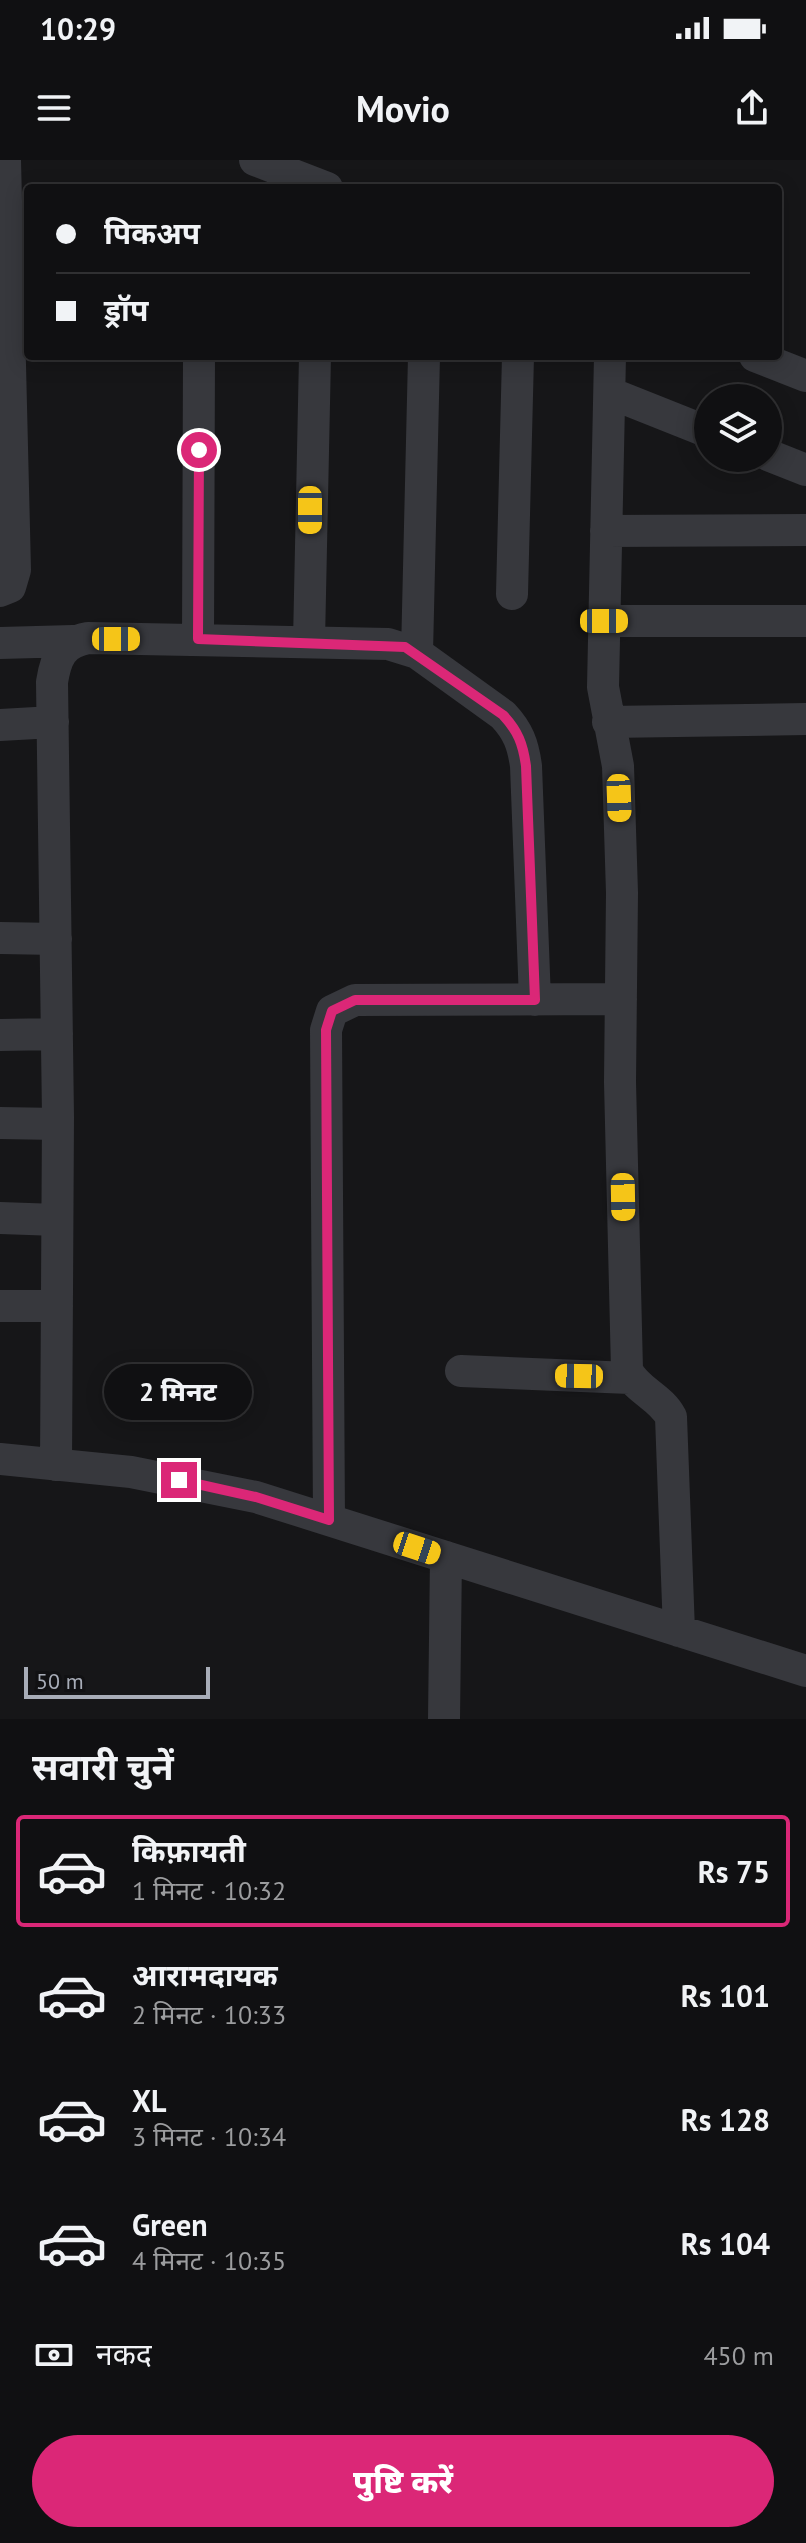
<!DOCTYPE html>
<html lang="hi">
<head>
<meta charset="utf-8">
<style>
  :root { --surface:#101012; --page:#1e1e20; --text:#f1f3f6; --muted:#9c9d9f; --line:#303032; --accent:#db2777 }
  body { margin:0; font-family:"PT Sans","Noto Sans Devanagari",sans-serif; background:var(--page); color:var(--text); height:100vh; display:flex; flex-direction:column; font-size:30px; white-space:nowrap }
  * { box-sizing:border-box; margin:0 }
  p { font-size:26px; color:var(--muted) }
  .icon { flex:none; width:44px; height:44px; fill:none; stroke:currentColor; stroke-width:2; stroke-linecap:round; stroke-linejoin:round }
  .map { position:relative; height:1559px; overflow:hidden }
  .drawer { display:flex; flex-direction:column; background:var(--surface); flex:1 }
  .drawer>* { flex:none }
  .top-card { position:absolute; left:24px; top:24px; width:758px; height:176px; border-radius:8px; box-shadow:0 4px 20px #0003,0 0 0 2px var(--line); display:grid; align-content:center; height:176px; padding:0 32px; background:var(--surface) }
  .controls { position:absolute; left:694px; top:224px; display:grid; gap:16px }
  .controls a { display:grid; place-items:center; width:88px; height:88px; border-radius:50%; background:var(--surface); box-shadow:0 4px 20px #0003,0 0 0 2px var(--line); font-size:40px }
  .scale { position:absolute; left:24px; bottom:20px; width:186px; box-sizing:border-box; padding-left:8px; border:4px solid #a8adb8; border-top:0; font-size:22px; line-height:28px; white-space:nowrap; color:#a8adb8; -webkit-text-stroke:6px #111113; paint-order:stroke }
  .end { position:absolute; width:36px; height:36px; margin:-18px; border:10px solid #db2777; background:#fff; box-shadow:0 0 0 4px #fff }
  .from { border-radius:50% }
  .bubble { position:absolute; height:56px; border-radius:28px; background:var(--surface); box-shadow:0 4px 20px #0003,0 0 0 2px var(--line); font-size:26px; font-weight:800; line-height:56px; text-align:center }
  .car { position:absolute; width:24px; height:48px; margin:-24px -12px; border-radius:10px; box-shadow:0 0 6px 2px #0007; background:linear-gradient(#f5c518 24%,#345 0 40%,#f5c518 0 76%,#345 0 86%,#f5c518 0) }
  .top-card b { display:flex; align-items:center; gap:28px; height:76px; font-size:30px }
  .top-card b+b { border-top:2px solid var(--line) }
  .top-card i { width:20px; height:20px; background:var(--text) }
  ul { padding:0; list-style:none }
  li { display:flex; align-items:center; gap:24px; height:112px; margin:0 16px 12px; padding:0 16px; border:4px solid transparent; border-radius:8px }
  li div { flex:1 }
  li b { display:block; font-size:30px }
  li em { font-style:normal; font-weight:800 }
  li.current { border-color:var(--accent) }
  li>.icon { width:72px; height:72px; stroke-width:1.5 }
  h2 { padding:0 32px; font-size:36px; line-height:96px }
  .pay { display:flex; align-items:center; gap:20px; height:88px; padding:0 32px; font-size:30px }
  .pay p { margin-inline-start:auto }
  .button { display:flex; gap:16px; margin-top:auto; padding:16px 32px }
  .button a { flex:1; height:92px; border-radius:48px; background:var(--accent); color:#fff; font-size:32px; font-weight:800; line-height:92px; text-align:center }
  .status { display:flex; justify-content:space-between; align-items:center; height:56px; padding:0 40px; background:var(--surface); direction:ltr }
  .status svg { height:22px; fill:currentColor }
  header { display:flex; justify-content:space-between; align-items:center; height:104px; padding:0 32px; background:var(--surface); font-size:36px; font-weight:800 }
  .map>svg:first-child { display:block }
</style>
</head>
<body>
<div class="status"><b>10:29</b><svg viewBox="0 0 49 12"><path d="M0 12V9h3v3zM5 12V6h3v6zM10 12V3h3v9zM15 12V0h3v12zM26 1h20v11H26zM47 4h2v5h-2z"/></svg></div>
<header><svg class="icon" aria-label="menu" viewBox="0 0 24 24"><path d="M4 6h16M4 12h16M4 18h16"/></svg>Movio<svg class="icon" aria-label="share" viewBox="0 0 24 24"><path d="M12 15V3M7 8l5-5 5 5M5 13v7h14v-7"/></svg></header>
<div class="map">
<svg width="806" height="1559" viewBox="0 0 806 1559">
  <rect width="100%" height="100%" fill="#161618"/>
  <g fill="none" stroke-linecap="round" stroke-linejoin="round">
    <path stroke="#37383d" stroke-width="32" d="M255,0L327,28
      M610,196L603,527L618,606L622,733L620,922L627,1210C636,1230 661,1237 671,1257L679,1471
      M755,196L806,216
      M610,233L708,272
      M768,295L806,310
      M606,371L806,370
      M0,431L10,427L15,410L5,0
      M512,434L518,196
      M604,461H806
      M198,479L199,196
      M309,482L315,196
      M0,483L73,481
      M417,493L424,196
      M608,562L806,559
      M0,565L53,562
      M0,778L56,779
      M0,875L57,874
      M0,963L58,964
      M0,1058L57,1060
      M0,1146H57
      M461,1211L630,1218
      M0,1299L131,1312L256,1337L806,1511
      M56,1305L58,957L52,522C56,497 62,483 88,478L388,484L417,493L503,555C518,571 523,584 526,606L535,840
      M329,1360L326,870L332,851L355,840L621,839
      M444,1559L446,1397"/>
  </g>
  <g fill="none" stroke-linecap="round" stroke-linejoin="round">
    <path stroke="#db2777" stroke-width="10" d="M179,1320L256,1337L329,1360L326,870L332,851L355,840H535L526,606C523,584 518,571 503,555L405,487L198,479L199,290"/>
  </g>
</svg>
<div class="controls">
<a><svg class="icon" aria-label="layers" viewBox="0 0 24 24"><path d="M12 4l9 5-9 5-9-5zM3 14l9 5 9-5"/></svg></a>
</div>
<div class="scale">50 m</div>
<i class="end from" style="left:199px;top:290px"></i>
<i class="end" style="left:179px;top:1320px"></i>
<div class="bubble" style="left:104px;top:1204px;width:148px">2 मिनट</div>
<i class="car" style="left:310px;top:350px;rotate:180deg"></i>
<i class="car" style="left:604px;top:461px;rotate:90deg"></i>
<i class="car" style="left:116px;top:479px;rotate:90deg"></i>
<i class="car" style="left:619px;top:638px;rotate:178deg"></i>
<i class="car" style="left:623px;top:1037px;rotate:179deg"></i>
<i class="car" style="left:579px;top:1216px;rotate:271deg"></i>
<i class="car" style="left:417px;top:1388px;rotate:108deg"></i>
<div class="top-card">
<b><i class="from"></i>पिकअप</b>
<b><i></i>ड्रॉप</b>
</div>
</div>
<section class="drawer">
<h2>सवारी चुनें</h2>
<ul>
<li class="current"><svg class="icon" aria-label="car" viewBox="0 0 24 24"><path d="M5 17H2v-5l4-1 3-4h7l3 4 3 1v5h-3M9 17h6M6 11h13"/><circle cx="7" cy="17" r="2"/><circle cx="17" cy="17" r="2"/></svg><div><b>किफ़ायती</b><p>1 मिनट · 10:32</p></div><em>Rs 75</em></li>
<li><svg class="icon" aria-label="car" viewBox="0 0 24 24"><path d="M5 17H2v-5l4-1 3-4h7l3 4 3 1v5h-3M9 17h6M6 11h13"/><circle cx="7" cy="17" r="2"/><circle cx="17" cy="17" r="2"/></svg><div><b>आरामदायक</b><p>2 मिनट · 10:33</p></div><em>Rs 101</em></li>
<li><svg class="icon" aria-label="car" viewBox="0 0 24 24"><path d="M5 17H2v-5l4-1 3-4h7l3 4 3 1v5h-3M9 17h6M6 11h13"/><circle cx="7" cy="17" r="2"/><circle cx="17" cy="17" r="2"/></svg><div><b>XL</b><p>3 मिनट · 10:34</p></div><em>Rs 128</em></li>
<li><svg class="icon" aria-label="car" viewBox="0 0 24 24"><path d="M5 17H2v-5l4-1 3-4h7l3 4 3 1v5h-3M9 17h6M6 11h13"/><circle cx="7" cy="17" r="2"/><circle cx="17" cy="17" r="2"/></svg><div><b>Green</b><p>4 मिनट · 10:35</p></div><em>Rs 104</em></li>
</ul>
<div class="pay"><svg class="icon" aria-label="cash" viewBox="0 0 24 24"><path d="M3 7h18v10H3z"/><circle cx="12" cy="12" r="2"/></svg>नकद<p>450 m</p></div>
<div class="button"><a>पुष्टि करें</a></div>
</section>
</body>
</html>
